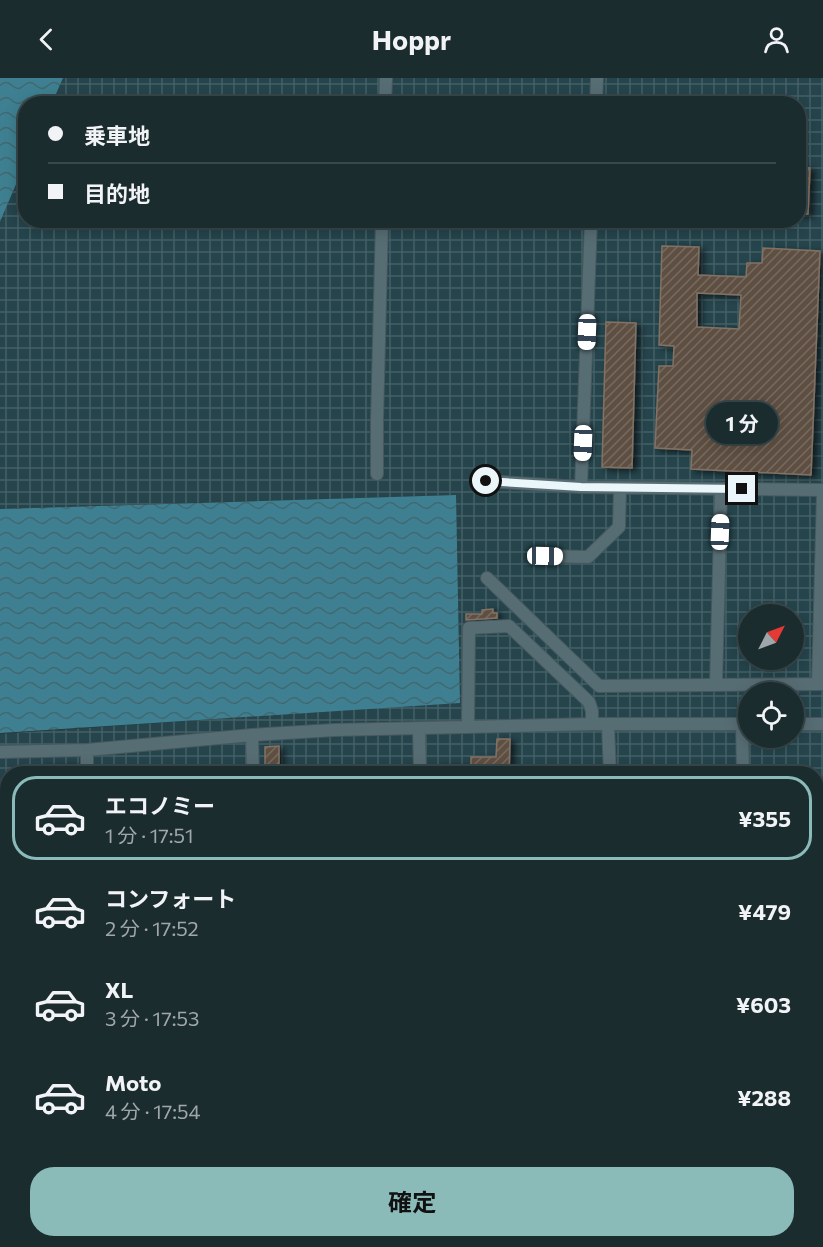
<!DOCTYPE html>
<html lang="ja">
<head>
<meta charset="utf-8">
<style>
  :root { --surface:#1b2c2f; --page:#28383b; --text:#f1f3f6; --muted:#a0a7aa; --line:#39484b; --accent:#8bbbb9 }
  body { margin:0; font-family:Commissioner,"Noto Sans JP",sans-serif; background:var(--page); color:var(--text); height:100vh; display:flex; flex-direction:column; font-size:22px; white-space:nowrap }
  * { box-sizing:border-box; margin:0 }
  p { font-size:20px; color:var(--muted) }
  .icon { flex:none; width:33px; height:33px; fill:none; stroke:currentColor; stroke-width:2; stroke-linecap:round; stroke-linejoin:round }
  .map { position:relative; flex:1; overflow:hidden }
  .sheet { position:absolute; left:0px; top:688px; width:824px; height:482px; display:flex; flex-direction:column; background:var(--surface); border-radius:24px 24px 0 0; box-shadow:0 3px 15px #0003,0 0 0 2px var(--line) }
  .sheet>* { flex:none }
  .guide { position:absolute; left:18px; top:18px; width:788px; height:132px; border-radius:24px; box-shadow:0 3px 15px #0003,0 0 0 2px var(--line); display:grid; align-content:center; height:132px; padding:0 30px; background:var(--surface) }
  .needle { width:39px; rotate:48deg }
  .fabs { position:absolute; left:738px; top:526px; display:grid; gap:12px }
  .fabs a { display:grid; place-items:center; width:66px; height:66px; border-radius:50%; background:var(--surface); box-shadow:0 3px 15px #0003,0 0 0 2px var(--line); font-size:30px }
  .end { position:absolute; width:27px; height:27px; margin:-14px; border:8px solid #eaf6fa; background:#111; box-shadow:0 0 0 3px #111 }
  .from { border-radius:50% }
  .bubble { position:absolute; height:42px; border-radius:21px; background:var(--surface); box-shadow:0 3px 15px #0003,0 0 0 2px var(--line); font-size:20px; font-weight:700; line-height:42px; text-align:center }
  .car { position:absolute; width:18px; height:36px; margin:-18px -9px; border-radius:8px; box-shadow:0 0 4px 2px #0007; background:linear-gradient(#fff 24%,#345 0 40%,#fff 0 76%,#345 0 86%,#fff 0) }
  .guide b { display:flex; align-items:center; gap:21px; height:57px; font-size:22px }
  .guide b+b { border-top:2px solid var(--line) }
  .guide i { width:15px; height:15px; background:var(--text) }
  ul { padding:10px 0 0; list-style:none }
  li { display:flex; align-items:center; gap:18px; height:84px; margin:0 12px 9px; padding:0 18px; border:3px solid transparent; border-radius:24px }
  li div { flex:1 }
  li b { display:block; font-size:22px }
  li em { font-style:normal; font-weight:700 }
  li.selected { border-color:var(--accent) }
  li>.icon { width:54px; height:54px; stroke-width:1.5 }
  .button { display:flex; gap:12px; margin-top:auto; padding:12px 30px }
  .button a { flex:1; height:69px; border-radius:24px; background:var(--accent); color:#111; font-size:24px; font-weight:700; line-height:69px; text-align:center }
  header { display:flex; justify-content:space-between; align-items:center; height:78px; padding:0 30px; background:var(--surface); font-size:27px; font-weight:700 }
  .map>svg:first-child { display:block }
</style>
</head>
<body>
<header><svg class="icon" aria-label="back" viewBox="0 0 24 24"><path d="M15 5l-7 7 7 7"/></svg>Hoppr<svg class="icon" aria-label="person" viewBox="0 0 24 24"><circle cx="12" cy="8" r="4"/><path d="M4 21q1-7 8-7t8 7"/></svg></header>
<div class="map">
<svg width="823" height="1169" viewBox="0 0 823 1169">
  <defs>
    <pattern id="industrial-grid" width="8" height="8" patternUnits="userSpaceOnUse" patternTransform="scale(1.5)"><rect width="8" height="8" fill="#25444c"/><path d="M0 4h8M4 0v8" fill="none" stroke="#456067"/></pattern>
    <pattern id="water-waves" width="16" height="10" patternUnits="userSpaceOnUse" patternTransform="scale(1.5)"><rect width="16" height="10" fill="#3e8091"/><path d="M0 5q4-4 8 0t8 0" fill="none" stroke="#426872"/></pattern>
    <pattern id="building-hatch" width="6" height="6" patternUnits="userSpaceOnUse" patternTransform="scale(1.5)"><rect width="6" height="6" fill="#5f5043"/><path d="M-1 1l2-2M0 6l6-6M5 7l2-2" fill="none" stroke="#766a5f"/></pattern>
    <filter id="shadow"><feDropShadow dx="4.5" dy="2.5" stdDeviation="3" flood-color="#0009"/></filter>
  </defs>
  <rect width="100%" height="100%" fill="#243a3f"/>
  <path fill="url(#industrial-grid)" fill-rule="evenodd" d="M63,0H823V1169H0V656L460,624L455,417L0,431V144L25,85L26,142H798V26L52,25ZM748,537H794V582H748ZM748,615H794V660H748ZM8,696H816V1162H8Z"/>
  <path fill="url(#water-waves)" d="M0,0H63L52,25L26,26L25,85L0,144Z
    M456,417L460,625L0,655V431Z"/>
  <path fill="url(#building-hatch)" stroke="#827264" stroke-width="1.5" fill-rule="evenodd" filter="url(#shadow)" d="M798,89L810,90L808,136H798Z
    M662,168L699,169L698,197L746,199L747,185H762L763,170L820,173L811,397L691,391L692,372L655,370L659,288H673L674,268L659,267ZM697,215L741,217L739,251L697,249Z
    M606,244L636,245L632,390L602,389Z
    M493,531V535H497V540L466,542V536H482V532Z
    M497,661H510L509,696H438V688H471V679H496Z
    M279,668V696H265V669Z
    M79,687V696H42V688Z"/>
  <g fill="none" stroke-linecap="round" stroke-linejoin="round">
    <defs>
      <path id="minor" d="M385,26L386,0
        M596,26L597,0
        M377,396V343L382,142
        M486,403L581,409L823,412
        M581,409L591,142
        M545,478L588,479L619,449L620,410
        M487,500L599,608L823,606
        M818,606L823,414
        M716,607L721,411
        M742,646L743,696
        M794,646H823
        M608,648L610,696
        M468,649L469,550L509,548L589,624L592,633V646
        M419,651L420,696
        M252,657L253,696
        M87,672V696
        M0,674L87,672L252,657L334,652L592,646H748
        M0,727H8
        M0,813H8
        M0,910L8,909
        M816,957H823
        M0,1033H8
        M0,1052L8,1051
        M60,1162L61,1169
        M101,1162V1169
        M115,1162L116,1167L251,1165
        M429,1162V1169
        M752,1162V1169"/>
    </defs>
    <use href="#minor" stroke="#46585d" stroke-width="14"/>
    <use href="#minor" stroke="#576d74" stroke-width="12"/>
  </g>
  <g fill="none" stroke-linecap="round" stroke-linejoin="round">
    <path stroke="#eaf6fa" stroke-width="8" d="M486,403L581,409L742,411"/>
  </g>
</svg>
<div class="fabs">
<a><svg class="needle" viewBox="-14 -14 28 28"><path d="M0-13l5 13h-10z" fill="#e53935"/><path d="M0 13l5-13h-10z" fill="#a0a7aa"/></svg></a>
<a><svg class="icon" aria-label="locate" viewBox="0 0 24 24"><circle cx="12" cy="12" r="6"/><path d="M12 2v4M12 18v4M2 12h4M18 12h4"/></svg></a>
</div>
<i class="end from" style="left:486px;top:403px"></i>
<i class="end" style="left:742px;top:411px"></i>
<div class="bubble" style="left:706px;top:324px;width:72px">1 分</div>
<i class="car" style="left:587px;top:254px;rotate:182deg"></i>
<i class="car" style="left:583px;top:365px;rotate:182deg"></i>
<i class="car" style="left:720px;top:454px;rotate:2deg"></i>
<i class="car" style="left:545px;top:478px;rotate:91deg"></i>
<div class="guide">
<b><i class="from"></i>乗車地</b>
<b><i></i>目的地</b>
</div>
<section class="sheet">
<ul>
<li class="selected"><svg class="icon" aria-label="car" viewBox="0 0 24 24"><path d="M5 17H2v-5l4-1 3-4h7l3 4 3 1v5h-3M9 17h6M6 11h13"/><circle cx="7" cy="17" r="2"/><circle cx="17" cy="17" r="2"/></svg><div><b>エコノミー</b><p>1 分 · 17:51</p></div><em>¥355</em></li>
<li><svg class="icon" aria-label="car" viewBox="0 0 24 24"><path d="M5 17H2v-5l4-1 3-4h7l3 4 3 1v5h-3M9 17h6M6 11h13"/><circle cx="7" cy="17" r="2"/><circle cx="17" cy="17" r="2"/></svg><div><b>コンフォート</b><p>2 分 · 17:52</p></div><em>¥479</em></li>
<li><svg class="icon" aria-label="car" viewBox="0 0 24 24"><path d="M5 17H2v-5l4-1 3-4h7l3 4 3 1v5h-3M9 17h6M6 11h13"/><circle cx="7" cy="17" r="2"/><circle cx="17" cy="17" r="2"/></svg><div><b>XL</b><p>3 分 · 17:53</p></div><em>¥603</em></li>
<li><svg class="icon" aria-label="car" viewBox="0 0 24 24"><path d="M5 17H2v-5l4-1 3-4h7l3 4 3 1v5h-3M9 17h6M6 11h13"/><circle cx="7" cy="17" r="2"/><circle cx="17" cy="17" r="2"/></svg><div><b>Moto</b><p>4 分 · 17:54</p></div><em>¥288</em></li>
</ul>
<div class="button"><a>確定</a></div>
</section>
</div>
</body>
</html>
